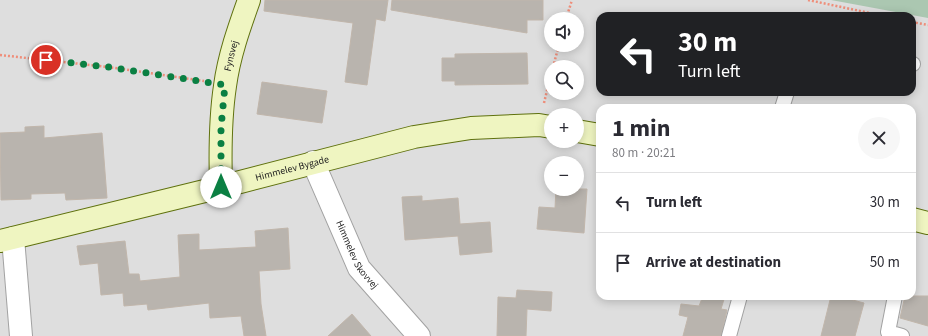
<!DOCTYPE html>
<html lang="en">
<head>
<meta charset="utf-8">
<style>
  :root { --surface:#fff; --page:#f7f7f7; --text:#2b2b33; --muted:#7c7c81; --line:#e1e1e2 }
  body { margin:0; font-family:"Source Sans 3",sans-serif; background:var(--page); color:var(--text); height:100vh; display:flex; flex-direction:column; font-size:15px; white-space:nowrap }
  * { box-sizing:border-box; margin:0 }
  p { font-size:13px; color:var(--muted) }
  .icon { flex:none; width:22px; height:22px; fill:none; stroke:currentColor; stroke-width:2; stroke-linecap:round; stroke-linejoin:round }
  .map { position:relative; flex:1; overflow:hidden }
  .side { position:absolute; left:596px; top:104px; width:320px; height:196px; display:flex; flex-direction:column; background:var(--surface); border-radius:12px; box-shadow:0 2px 10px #0003 }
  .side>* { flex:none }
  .top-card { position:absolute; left:596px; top:12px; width:320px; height:84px; border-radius:12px; box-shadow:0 2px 10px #0003; background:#202124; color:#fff; overflow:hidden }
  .fabs { position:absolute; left:544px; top:12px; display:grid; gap:8px }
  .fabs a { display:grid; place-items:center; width:40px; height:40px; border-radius:50%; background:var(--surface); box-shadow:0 2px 10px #0003; font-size:20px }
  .pin { position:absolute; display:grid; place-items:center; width:34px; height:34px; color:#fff; margin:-17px; border:2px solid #fff; border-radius:50%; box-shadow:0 1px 4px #0007 }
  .me { position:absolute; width:44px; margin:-22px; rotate:0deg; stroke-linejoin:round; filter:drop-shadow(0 0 3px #0008) }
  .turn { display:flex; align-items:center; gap:14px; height:84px; padding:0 16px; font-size:18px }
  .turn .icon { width:52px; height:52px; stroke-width:2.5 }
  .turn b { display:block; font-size:28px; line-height:34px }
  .round { display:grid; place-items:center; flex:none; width:42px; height:42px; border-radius:21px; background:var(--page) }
  .headline { display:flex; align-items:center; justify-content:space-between; height:68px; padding:0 16px }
  h1 { font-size:24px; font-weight:700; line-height:30px }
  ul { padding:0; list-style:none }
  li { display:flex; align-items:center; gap:12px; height:60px; padding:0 16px; border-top:1px solid var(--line) }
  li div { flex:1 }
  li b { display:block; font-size:15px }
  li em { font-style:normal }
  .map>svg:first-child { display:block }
  .residential { fill:#dedede; fill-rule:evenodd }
  .cemetery { fill:#abc7b1 }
  .building { fill:#b9b4ae; stroke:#c1b6ab }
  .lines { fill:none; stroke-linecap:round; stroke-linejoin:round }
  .lane-casing { stroke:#a2a2a2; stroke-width:16 }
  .street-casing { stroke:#a2a2a2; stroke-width:24 }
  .secondary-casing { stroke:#5f710e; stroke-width:24 }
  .path { stroke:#ef8e7a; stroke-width:2.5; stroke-dasharray:2 2; stroke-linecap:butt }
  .lane { stroke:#fff; stroke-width:14 }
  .street { stroke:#fff; stroke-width:22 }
  .secondary { stroke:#eff5c1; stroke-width:22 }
  .route { stroke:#0b8043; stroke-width:7; stroke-dasharray:0 12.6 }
  .labels { text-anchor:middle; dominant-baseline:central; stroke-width:3.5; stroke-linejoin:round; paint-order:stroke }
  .street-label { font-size:10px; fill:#212121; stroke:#fff }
</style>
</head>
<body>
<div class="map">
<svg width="928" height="336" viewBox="0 0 928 336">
  <rect width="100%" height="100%" fill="#f0eee8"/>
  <path class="residential" d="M 0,0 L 928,0 L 928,336 L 0,336 ZM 600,16 L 912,16 L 912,92 L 600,92 ZM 551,19 L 577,19 L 577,45 L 551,45 ZM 551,67 L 577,67 L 577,93 L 551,93 ZM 600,108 L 912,108 L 912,296 L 600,296 ZM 551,115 L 577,115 L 577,141 L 551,141 ZM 551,163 L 577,163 L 577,189 L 551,189 Z"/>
  <path class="cemetery" d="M 831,0 L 928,0 L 928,18 Z"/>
  <g class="building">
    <path d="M 265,0 L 388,0 L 385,21 L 376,19 L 367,85 L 345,82 L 353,23 L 264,11 Z"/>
    <path d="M 392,0 L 543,0 L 543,20 L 527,20 L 527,33 L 391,10 Z"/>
    <path d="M 527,53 L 528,84 L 455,85 L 455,81 L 442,81 L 442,58 L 455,58 L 455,54 Z"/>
    <path d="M 262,82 L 327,91 L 322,123 L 257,114 Z"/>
    <path d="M 44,126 L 44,138 L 102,133 L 107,198 L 66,200 L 65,193 L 31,194 L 31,199 L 1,200 L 0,133 L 25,132 L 25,127 Z"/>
    <path d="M 556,189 L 587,189 L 584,233 L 537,229 L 539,207 L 555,208 Z"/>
    <path d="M 422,196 L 422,201 L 458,198 L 460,224 L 490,222 L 492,252 L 460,255 L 458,236 L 405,240 L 402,197 Z"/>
    <path d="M 288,228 L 290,269 L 259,271 L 261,304 L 266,336 L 244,336 L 241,316 L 210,318 L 209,303 L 148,310 L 147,304 L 124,306 L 123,293 L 101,295 L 98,263 L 80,265 L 77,246 L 125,241 L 129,274 L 139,274 L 140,281 L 180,277 L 178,235 L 199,234 L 199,250 L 256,247 L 255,231 Z"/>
    <path d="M 517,290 L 552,292 L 551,311 L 527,309 L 526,336 L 497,336 L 498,297 L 516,298 Z"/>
    <path d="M 703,296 L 725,296 L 721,309 L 727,310 L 721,336 L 683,336 L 688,317 L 679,315 L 681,304 L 699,306 Z"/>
    <path d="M 831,296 L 849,296 L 849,299 L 864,303 L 855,336 L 821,336 Z"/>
    <path d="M 905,296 L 928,296 L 928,326 L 900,318 Z"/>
    <path d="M 352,314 L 371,336 L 328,336 Z"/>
  </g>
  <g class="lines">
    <defs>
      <g id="lane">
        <path d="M 912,64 L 913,64"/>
        <path d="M 782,108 L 787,92"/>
        <path d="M 895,296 L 888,332 L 902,336"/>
        <path d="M 729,336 L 740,296"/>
      </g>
      <g id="street">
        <path id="s1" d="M 313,162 L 359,268 L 419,336"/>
        <path d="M 13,238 L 21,336"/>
      </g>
      <g id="secondary">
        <path d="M 577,131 L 600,135"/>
        <path id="s2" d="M 221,187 C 220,153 220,119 225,86 C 229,56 239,28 249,0"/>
        <path d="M 912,219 L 928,223"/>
        <path id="s3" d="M 0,241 L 221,187 L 414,137 L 471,128 L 539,125 L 551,127"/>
      </g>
    </defs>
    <use href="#lane" class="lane-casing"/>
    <use href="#street" class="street-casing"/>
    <use href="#secondary" class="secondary-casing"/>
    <g class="path">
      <path d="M 808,0 L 884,16"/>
      <path d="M 566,19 L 572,0"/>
      <path d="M 912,22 L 928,25"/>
      <path d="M 0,55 L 108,67 L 204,81"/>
      <path d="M 553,67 L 559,45"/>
      <path d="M 544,103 L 551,74"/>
    </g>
    <use href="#lane" class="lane"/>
    <use href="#street" class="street"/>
    <use href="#secondary" class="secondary"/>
  </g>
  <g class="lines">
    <path class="route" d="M 46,60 L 108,67 L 225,85 L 221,128 L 221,187"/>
  </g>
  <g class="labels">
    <g class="street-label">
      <text stroke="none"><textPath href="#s2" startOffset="132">Fynsvej</textPath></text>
      <text stroke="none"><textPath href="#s3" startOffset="301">Himmelev Bygade</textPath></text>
      <text stroke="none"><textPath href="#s1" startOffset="103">Himmelev Skovvej</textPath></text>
    </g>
  </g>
</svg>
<div class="fabs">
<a><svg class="icon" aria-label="sound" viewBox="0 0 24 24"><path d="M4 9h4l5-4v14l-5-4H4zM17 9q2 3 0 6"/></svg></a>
<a><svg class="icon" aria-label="search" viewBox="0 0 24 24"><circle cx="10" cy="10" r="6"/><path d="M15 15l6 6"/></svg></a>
<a>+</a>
<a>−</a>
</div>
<div class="pin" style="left:46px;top:60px;background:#d93025"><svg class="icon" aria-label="arrive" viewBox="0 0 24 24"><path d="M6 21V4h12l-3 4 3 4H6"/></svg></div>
<svg class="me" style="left:221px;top:187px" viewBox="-20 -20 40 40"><circle r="19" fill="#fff"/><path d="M0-13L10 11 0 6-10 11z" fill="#0b8043"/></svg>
<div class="top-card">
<div class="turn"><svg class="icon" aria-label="left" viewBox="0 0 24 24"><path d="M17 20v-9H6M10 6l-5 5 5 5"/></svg><div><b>30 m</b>Turn left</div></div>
</div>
<section class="side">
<div class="headline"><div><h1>1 min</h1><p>80 m · 20:21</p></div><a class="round"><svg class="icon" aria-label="close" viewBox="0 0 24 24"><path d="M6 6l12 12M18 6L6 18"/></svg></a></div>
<ul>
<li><svg class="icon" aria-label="left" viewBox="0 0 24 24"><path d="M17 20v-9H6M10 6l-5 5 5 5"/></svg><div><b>Turn left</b></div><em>30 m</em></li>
<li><svg class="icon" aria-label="arrive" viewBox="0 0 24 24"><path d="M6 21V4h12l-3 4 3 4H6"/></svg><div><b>Arrive at destination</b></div><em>50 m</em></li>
</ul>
</section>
</div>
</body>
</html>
